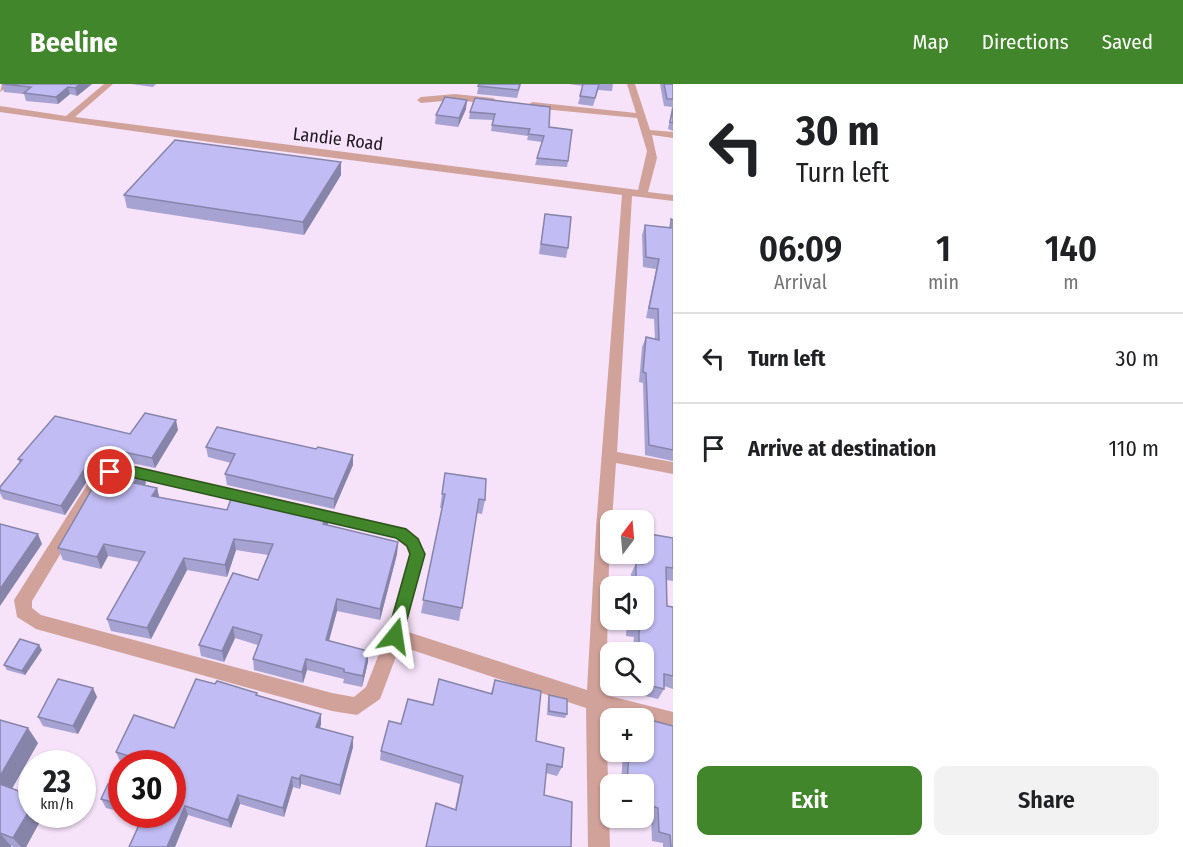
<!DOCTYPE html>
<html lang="en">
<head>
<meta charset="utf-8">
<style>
  :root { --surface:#fff; --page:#f2f2f2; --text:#202124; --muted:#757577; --line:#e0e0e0; --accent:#41862a }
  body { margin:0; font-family:"Fira Sans Condensed",sans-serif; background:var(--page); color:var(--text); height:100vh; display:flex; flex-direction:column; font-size:22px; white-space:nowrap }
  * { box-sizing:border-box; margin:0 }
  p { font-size:20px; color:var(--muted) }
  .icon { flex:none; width:33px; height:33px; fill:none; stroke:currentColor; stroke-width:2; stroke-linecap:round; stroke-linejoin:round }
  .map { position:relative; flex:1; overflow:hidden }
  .sheet { display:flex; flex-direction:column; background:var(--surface); width:510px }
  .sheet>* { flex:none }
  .guide { background:#fff; color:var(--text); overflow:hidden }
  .needle { width:39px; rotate:16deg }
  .buttons { position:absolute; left:600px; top:426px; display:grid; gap:12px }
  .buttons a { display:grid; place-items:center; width:54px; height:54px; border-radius:12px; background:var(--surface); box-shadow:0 2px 4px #0004; font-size:30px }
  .speed { position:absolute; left:18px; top:666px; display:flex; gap:12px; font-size:30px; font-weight:700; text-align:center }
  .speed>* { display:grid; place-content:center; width:78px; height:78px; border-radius:50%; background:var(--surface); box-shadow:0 2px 4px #0004; line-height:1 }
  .speed small { font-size:15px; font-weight:400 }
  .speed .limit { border:9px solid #d22; background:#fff; color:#111 }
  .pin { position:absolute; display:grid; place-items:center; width:51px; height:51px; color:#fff; margin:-26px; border:3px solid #fff; border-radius:50%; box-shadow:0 2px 6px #0007 }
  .me { position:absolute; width:66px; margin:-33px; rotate:15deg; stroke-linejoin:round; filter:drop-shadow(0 0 4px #0008) }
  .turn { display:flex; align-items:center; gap:21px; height:126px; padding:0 24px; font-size:27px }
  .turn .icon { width:78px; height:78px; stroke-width:2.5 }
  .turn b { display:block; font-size:42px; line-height:51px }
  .eta { display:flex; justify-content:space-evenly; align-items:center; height:102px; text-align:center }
  .eta b { font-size:36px; font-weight:600; line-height:42px }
  .action { display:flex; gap:12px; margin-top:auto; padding:12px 24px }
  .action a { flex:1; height:69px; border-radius:12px; background:var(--accent); color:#fff; font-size:24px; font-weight:600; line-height:69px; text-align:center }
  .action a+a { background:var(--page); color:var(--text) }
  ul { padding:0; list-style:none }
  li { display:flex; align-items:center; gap:18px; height:90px; padding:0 24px; border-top:2px solid var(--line) }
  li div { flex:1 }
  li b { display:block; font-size:22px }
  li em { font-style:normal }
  header { display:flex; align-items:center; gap:36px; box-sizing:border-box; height:84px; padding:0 30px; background:var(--accent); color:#fff }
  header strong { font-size:28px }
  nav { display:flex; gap:33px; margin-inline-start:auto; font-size:21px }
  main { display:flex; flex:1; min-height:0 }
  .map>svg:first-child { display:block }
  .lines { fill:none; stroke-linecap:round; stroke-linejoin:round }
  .street { fill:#d1a29a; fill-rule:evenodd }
  .wall { fill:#a6a2d1 }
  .shaded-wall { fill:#8784aa }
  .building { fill:#c1bcf3; stroke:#8784aa; stroke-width:1.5 }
  .route { fill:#41862a; stroke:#2a571b; stroke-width:1.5 }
  .labels { text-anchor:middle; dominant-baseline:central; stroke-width:4.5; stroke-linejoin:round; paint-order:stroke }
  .far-street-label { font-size:18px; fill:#1f1820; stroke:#f6e2f9 }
</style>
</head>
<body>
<header>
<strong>Beeline</strong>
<nav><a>Map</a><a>Directions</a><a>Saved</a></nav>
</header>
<main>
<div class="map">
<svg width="673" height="763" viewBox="0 0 673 763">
  <rect width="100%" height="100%" fill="#f6e2f9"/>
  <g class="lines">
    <g class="street">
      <path d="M 2,0 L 11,0 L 0,8 Z"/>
      <path d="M 104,0 L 113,0 L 75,33 L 638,106 L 647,67 L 637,34 L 532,24 L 528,21 L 532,18 L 636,29 L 627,0 L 635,0 L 650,46 L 673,48 L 673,54 L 652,51 L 657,74 L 648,108 L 673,111 L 673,117 L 632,112 L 617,368 L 673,378 L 673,390 L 616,379 L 612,436 L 610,436 L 606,611 L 673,628 L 673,646 L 644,639 L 644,634 L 626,634 L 606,629 L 610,763 L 588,763 L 586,624 L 400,562 L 380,615 L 357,631 L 332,627 L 36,545 L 17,533 L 14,516 L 92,393 L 105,384 L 127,380 L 406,444 L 419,454 L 425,470 L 405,547 L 587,606 L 596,444 L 622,111 L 217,59 L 0,28 L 0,22 L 66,32 ZM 127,392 L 395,454 L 406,463 L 409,470 L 386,552 L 366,603 L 354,613 L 332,609 L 41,531 L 32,524 L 32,517 L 102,401 L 114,393 Z"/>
      <path d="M 455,10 L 493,14 L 497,17 L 493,20 L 455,16 L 421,19 L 417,16 L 421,13 Z"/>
    </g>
  </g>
  <g class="wall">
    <path d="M 2,0 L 92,0 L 77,12 L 70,10 L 58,20 L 26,17 L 24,10 L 4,8 Z"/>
    <path d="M 131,0 L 156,0 L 153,3 Z"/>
    <path d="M 479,0 L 521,0 L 517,14 L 477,10 Z"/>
    <path d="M 569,0 L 613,0 L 612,7 L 598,6 L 593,22 L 578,20 L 583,2 Z"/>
    <path d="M 660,0 L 673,0 L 673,47 L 668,45 L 672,23 L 664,22 Z"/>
    <path d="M 475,14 L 549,43 L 568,77 L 567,83 L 535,81 L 542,58 L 527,56 L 528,52 L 491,47 L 493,36 L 469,35 L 470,28 Z"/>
    <path d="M 466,25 L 458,43 L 435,40 L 436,31 Z"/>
    <path d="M 341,78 L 341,91 L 304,151 L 127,124 L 124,111 Z"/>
    <path d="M 545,130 L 568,164 L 566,174 L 539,170 Z"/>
    <path d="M 671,135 L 673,136 L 673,377 L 645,371 L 643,299 L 639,298 L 642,263 L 646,253 L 655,255 L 654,235 L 646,234 L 656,185 L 643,183 L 642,151 L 645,141 L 669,143 Z"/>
    <path d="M 178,346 L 155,384 L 127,378 L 105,382 L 91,391 L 65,431 L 3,415 L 0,409 L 0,403 L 20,379 L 18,375 L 130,350 Z"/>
    <path d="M 206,363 L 353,381 L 334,425 L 227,401 L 225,390 L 231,379 L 208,373 Z"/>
    <path d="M 142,387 L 146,399 L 144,401 L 157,404 L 159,414 L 227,426 L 328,429 L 328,441 L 398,458 L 397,470 L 380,536 L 337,527 L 329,557 L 368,578 L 362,603 L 343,599 L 344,595 L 307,586 L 303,599 L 254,586 L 253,575 L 258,561 L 235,554 L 224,578 L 201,572 L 199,561 L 258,496 L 268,471 L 236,466 L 227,493 L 187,486 L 151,555 L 111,547 L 107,535 L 139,478 L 108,472 L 101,485 L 63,476 L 58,464 Z"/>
    <path d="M 445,389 L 485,416 L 482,430 L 477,429 L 459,537 L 421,529 L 442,424 L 440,424 Z"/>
    <path d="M 673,454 L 673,497 L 666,496 L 667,522 L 673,523 L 673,605 L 664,602 L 664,605 L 658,615 L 632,609 L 632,602 L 644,602 L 644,568 L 633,568 L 634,553 L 626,552 L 627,536 L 644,536 L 644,502 L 631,502 L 631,490 L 636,479 L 638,479 L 638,470 L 644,470 Z"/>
    <path d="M 42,566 L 25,591 L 7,586 L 4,581 Z"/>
    <path d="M 495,596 L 536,657 L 562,683 L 557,692 L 546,689 L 455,725 L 460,700 L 380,676 L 381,667 L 401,640 L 433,621 L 491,609 Z"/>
    <path d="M 215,600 L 257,609 L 258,612 L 321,640 L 320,644 L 353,663 L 340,711 L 301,700 L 300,705 L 293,703 L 284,733 L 240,720 L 231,744 L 188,731 L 175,763 L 129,763 L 142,734 L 129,730 L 172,730 L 172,680 L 127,680 L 120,677 L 116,668 L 174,644 Z"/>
    <path d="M 549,611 L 567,630 L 565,634 L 547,631 L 548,615 Z"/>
    <path d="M 97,613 L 78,650 L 43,642 L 38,633 Z"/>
    <path d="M 631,631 L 673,642 L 673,763 L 663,763 L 663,759 L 652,757 L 651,732 L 644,730 L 644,700 L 621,700 L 623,668 L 644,668 L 644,634 L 629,634 Z"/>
    <path d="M 0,636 L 38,659 L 12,705 L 32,730 L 44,730 L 26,763 L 14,763 L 11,762 L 11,763 L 0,763 Z"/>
    <path d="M 122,703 L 122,728 L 106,724 L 101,715 Z"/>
  </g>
  <g class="shaded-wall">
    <path d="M 80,0 L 92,0 L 77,12 L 75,4 Z"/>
    <path d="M 68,3 L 70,10 L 58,20 L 56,13 Z"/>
    <path d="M 467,16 L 466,25 L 458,43 L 459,34 Z"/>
    <path d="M 341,78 L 341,91 L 304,151 L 303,138 Z"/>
    <path d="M 176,336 L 178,346 L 155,384 L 152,374 Z"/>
    <path d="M 124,368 L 127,378 L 105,382 L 91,391 L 65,431 L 61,422 L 87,381 L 102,372 Z"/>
    <path d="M 353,371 L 353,381 L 334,425 L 334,415 Z"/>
    <path d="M 142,387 L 146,399 L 138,411 L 134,399 Z"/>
    <path d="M 157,404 L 160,416 L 152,412 Z"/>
    <path d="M 328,429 L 328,441 L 323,440 Z"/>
    <path d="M 38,450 L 42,460 L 0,522 L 0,505 Z"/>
    <path d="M 234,455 L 236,466 L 227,493 L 225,481 Z"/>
    <path d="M 398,458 L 397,470 L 380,536 L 380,525 Z"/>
    <path d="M 104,460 L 108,472 L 101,485 L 97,473 Z"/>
    <path d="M 184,474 L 187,486 L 151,555 L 147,544 Z"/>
    <path d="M 337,515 L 337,527 L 326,567 L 326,556 Z"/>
    <path d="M 233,543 L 235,554 L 224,578 L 222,567 Z"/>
    <path d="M 39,561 L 42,566 L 25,591 L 22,587 Z"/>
    <path d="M 368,567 L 368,578 L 362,603 L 363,592 Z"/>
    <path d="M 306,575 L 307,586 L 303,599 L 302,588 Z"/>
    <path d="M 93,604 L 97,613 L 78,650 L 73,642 Z"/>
    <path d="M 321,630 L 321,640 L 317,653 L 316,643 Z"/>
    <path d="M 28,644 L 38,659 L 7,713 L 0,704 L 0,692 Z"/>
    <path d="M 353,653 L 353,663 L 340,711 L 340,701 Z"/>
    <path d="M 301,691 L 301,700 L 300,705 L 299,695 Z"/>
    <path d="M 292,693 L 293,703 L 284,733 L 283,724 Z"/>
    <path d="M 238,711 L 240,720 L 231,744 L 228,736 Z"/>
    <path d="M 32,722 L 32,730 L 44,730 L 26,763 L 21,763 L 13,754 Z"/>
    <path d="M 185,722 L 188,731 L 175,763 L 167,763 Z"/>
    <path d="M 0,749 L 11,762 L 11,763 L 0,763 Z"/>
  </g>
  <g class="building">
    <path d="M 2,0 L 80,0 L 75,4 L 68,3 L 56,13 L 24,9 L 31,3 Z"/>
    <path d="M 479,0 L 520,0 L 518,6 L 478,2 Z"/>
    <path d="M 583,0 L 599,0 L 595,14 L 580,12 Z"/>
    <path d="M 664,0 L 673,0 L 673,15 L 667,15 Z"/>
    <path d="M 445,13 L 467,16 L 459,34 L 436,31 Z"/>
    <path d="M 475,14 L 550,23 L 549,43 L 572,46 L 568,77 L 537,74 L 544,52 L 528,50 L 530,45 L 492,41 L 495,30 L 470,28 Z"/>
    <path d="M 673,24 L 673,39 L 670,38 Z"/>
    <path d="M 175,56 L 341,78 L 303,138 L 124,111 Z"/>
    <path d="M 545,130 L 571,133 L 568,164 L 541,160 Z"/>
    <path d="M 671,135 L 673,136 L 673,366 L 649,361 L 646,289 L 643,288 L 646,253 L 659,256 L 658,225 L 649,224 L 659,175 L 646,173 L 645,141 L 671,144 Z"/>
    <path d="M 145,329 L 176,336 L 152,374 L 124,368 L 102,372 L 87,381 L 61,422 L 0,406 L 0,403 L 22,376 L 18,375 L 55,332 L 130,350 Z"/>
    <path d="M 217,343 L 316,365 L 318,363 L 353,371 L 334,415 L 225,390 L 235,370 L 206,363 Z"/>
    <path d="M 123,382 L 142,387 L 134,399 L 157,404 L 152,412 L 227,426 L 234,407 L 328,429 L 323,440 L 398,458 L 380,525 L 337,515 L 326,556 L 368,567 L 363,592 L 344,588 L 344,585 L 306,575 L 302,588 L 253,575 L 262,551 L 233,543 L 222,567 L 199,561 L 233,489 L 258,496 L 273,460 L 234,455 L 225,481 L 184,474 L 147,544 L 107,535 L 145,468 L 104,460 L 97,473 L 58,464 L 100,391 L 111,383 Z"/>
    <path d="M 445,389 L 486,395 L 485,416 L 479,415 L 462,524 L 423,516 L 445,410 L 442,410 Z"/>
    <path d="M 0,440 L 38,450 L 0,505 Z"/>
    <path d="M 644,449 L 673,454 L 673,484 L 666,483 L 667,522 L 673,523 L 673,592 L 664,590 L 664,605 L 644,600 L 644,568 L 639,568 L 639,543 L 632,541 L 632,536 L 644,536 L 644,502 L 636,502 L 636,479 L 643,480 Z"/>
    <path d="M 20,555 L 39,561 L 22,587 L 4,581 Z"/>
    <path d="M 58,595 L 93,604 L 73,642 L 38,633 Z"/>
    <path d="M 196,595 L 215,600 L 217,597 L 257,609 L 256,611 L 321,630 L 316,643 L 353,653 L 340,701 L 301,691 L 299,695 L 292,693 L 283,724 L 238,711 L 228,736 L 185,722 L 167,763 L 129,763 L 144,730 L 172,730 L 172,680 L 154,680 L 116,668 L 134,631 L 174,644 Z"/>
    <path d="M 439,595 L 492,610 L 495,596 L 541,607 L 536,657 L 564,664 L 562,683 L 547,680 L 544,711 L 572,718 L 571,763 L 426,763 L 436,719 L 456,726 L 463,692 L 381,667 L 389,637 L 401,640 L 408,615 L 433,621 Z"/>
    <path d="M 549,611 L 567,615 L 567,630 L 549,627 Z"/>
    <path d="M 631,631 L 673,642 L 673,763 L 671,763 L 670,751 L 659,748 L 658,724 L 644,719 L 644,700 L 627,700 L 629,668 L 644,668 L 644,634 L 631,634 Z"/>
    <path d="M 0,636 L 28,644 L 0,692 Z"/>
    <path d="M 0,700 L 32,712 L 32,722 L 13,754 L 0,749 Z"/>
    <path d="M 108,700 L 122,703 L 122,721 L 101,715 Z"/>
  </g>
  <path class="route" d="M 127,381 L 406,445 L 418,455 L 425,470 L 401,557 L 395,559 L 389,557 L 387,552 L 410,470 L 407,462 L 396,454 L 127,392 L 110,393 L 103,388 L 110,383 Z"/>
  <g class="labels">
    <g class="far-street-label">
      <text transform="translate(338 55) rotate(7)">Landie Road</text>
    </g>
  </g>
</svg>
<div class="buttons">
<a><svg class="needle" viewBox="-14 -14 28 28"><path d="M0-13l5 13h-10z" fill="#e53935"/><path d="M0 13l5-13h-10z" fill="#757577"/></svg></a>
<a><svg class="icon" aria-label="sound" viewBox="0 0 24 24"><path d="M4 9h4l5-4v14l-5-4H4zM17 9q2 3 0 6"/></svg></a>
<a><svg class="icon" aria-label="search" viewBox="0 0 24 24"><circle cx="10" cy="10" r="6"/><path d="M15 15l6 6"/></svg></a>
<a>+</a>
<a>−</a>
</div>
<div class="speed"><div>23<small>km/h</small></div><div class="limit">30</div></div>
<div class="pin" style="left:110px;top:388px;background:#d93025"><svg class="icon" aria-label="arrive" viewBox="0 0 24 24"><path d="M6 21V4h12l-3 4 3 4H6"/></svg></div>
<svg class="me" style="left:395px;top:552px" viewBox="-20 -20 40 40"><path d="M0-17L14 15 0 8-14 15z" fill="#41862a" stroke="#fff" stroke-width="4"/></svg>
</div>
<section class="sheet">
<div class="guide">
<div class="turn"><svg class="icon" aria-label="left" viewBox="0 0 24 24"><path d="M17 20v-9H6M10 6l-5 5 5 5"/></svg><div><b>30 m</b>Turn left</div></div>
</div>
<div class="eta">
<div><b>06:09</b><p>Arrival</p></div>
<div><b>1</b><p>min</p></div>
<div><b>140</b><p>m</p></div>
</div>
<ul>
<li><svg class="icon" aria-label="left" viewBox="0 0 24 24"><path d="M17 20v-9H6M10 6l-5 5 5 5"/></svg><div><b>Turn left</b></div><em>30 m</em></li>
<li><svg class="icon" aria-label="arrive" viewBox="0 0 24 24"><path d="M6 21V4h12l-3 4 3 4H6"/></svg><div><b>Arrive at destination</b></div><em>110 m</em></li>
</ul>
<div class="action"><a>Exit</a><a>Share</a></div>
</section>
</main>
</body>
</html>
